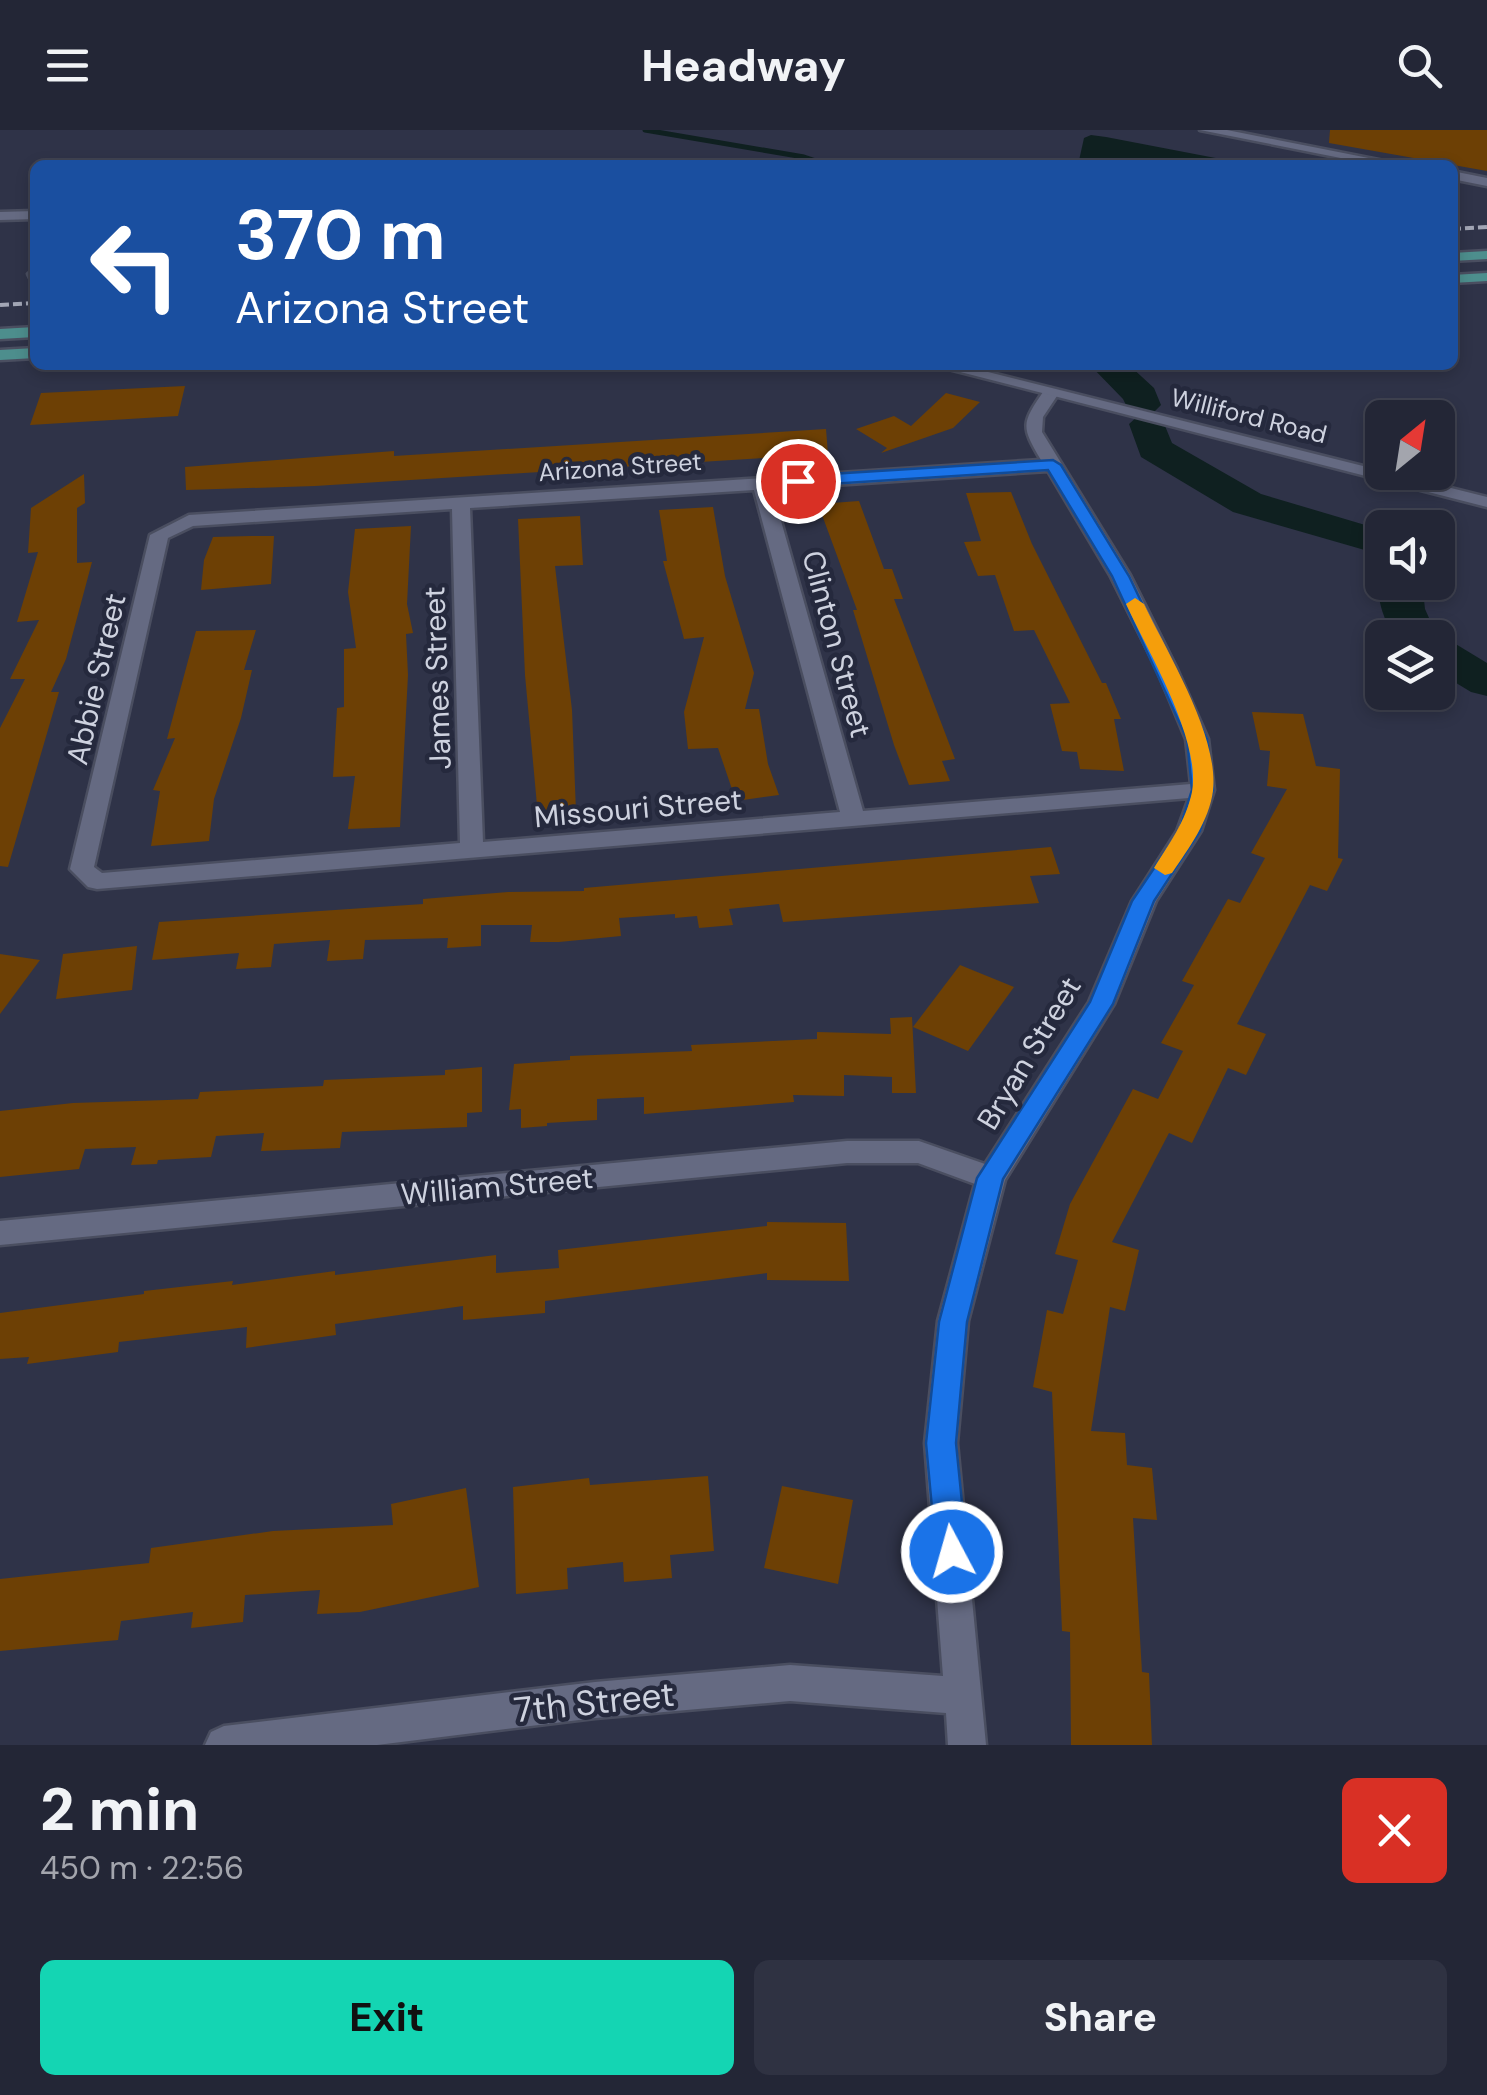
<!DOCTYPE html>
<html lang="en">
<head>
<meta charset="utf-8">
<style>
  :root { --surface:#232636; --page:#2f3242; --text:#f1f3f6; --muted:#a3a5ad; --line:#404351; --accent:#14d5b3 }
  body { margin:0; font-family:"DM Sans",sans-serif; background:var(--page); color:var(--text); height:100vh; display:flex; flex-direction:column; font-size:38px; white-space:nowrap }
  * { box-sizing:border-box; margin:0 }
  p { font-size:32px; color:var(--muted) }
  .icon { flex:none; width:55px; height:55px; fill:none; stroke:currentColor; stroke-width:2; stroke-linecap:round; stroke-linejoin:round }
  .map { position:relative; height:1615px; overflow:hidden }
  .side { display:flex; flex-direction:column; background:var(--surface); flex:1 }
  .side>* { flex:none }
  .guide { position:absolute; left:30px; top:30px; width:1428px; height:210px; border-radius:15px; box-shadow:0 5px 15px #0003,0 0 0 2px var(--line); background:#1a4fa0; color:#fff; overflow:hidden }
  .needle { width:65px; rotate:30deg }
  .fabs { position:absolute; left:1365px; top:270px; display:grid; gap:20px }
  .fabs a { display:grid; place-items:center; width:90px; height:90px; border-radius:15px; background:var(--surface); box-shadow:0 5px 15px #0003,0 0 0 2px var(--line); font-size:50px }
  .pin { position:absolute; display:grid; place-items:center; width:85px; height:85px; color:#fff; margin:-42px; border:5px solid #fff; border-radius:50%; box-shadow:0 2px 10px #0007 }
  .me { position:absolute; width:110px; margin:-55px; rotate:354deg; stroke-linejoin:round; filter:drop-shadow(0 0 8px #0008) }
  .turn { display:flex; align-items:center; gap:35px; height:210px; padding:0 40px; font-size:45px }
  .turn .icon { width:130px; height:130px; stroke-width:2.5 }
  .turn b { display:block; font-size:70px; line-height:85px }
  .round { display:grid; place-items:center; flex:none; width:105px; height:105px; border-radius:15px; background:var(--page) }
  .summary { display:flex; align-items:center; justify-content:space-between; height:170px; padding:0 40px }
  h1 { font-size:60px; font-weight:800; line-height:75px }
  .button { display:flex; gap:20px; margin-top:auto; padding:20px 40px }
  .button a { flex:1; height:115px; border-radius:15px; background:var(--accent); color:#111; font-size:40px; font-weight:800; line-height:115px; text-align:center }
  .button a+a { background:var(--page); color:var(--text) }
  header { display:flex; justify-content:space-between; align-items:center; height:130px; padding:0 40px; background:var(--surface); font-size:45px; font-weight:800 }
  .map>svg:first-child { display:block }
  .water { fill:#0f2020 }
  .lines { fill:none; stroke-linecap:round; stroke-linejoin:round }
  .stream { stroke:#0f2020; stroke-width:5 }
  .river { fill:#0f2020; fill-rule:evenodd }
  .building { fill:#6d4005 }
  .street-casing { stroke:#4a4e60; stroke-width:5 }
  .secondary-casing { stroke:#4a4e60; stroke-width:5 }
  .primary-casing { stroke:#4a4e60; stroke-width:5 }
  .street { fill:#656a82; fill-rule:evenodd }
  .secondary { fill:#656a82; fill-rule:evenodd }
  .primary { fill:#4d8e8d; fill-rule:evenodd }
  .rail { stroke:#a2a6b5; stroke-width:4; stroke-dasharray:9 4; stroke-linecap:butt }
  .route { fill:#1a73e8; stroke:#114b97; stroke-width:2.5 }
  .slow { fill:#f59e0b }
  .labels { text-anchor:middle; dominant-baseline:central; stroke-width:9; stroke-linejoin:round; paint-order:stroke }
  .far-street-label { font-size:25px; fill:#ced2df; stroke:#25293d }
  .street-label { font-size:30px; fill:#ced2df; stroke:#25293d }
  .near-street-label { font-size:35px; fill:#ced2df; stroke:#25293d }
</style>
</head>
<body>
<header><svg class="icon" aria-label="menu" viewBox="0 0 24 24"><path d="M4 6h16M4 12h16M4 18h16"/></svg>Headway<svg class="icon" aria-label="search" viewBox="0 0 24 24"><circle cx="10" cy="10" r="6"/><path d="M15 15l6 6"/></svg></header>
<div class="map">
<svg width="1487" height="1615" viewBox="0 0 1487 1615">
  <rect width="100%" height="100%" fill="#2f3348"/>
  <path class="water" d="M 1091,5 L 1106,7 L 1252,35 L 1078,35 L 1084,8 Z"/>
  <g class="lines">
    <path class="stream" d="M 645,0 L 804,27 L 816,31 L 816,35"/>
    <g class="river">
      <path d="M 1090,235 L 1129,235 L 1154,258 L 1161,275 L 1152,284 L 1161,286 L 1172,313 L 1261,364 L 1382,400 L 1382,425 L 1233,382 L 1141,327 L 1129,294 L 1139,285 L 1130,283 L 1123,269 Z"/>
      <path d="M 1382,446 L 1382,452 L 1422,452 L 1425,479 L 1438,508 L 1438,509 L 1393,508 C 1385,488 1373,466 1382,446 Z"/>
      <path d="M 1438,509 L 1454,513 L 1487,533 L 1487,566 L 1471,562 L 1438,542 Z"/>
    </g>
  </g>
  <g class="building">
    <path d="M 1330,0 L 1487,0 L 1487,41 L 1329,13 Z"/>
    <path d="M 185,256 L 178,286 L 30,295 L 41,263 Z"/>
    <path d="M 946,263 L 980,272 L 953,298 L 881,323 L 887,318 L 856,299 L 894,286 L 911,296 Z"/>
    <path d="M 826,299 L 828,324 L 315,356 L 186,360 L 185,337 L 394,321 L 394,326 Z"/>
    <path d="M 84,344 L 85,373 L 77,378 L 77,433 L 92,432 L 66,529 L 51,562 L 59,562 L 8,737 L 0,736 L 0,598 L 25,549 L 10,549 L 39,490 L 17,492 L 38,422 L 28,423 L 31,378 Z"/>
    <path d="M 1011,362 L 1032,414 L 1102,553 L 1106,553 L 1121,589 L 1114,589 L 1124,641 L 1080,639 L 1077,622 L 1062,621 L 1050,574 L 1070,573 L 1034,500 L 1014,501 L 995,445 L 978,446 L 964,412 L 981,411 L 966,363 Z"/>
    <path d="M 859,371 L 884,439 L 892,439 L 903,469 L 894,469 L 955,629 L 942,631 L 950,651 L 909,655 L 894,615 L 853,480 L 857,480 L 818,374 Z"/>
    <path d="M 713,377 L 725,446 L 754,543 L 745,579 L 759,579 L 768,634 L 779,665 L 736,671 L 718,618 L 688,619 L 684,582 L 704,507 L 684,509 L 663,431 L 667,431 L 659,380 Z"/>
    <path d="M 580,386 L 583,435 L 555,436 L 572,580 L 576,682 L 538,686 L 525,545 L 518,389 Z"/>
    <path d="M 411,396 L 407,474 L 413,503 L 406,504 L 408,545 L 400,697 L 348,699 L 355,646 L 333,647 L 337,578 L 344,577 L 344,519 L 356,518 L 348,462 L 355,399 Z"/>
    <path d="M 251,406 L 274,406 L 271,454 L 201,460 L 204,430 L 213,407 Z"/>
    <path d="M 256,500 L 244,540 L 252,540 L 241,588 L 214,669 L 209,711 L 151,716 L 160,661 L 153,660 L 175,608 L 167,609 L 196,501 Z"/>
    <path d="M 1252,582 L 1303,584 L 1316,636 L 1340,639 L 1338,728 L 1343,729 L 1327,761 L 1310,755 L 1237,894 L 1266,904 L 1246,945 L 1228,938 L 1192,1013 L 1169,1003 L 1112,1112 L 1139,1120 L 1125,1181 L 1110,1177 L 1091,1301 L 1125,1303 L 1127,1335 L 1152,1338 L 1157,1390 L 1133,1388 L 1142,1542 L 1149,1543 L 1152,1615 L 1071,1615 L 1070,1502 L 1062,1501 L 1052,1262 L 1033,1257 L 1047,1180 L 1063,1184 L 1078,1130 L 1055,1124 L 1070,1074 L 1133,959 L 1158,969 L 1183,921 L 1161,913 L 1194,855 L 1182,851 L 1228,769 L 1240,773 L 1265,728 L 1251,723 L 1287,659 L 1267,656 L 1270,621 L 1260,620 Z"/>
    <path d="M 1051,717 L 1060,744 L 1030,746 L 1039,773 L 783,792 L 779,774 L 729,779 L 733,795 L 699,798 L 697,786 L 675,788 L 675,784 L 619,788 L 621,806 L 559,812 L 530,812 L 532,795 L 481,795 L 481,816 L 447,818 L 448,808 L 365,810 L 363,829 L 327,831 L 330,810 L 274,814 L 271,837 L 236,839 L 239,823 L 152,830 L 159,792 L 423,774 L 423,769 L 508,762 L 584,761 L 584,758 Z"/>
    <path d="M 137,816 L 132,860 L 56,869 L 63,824 Z"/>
    <path d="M 0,824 L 40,830 L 0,884 Z"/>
    <path d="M 960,835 L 1014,857 L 968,921 L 913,897 Z"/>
    <path d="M 912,887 L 916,963 L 892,963 L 892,947 L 844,945 L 844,966 L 793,965 L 794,972 L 644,984 L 644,967 L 597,969 L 597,990 L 547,993 L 547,996 L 521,998 L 521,979 L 509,980 L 514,934 L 570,930 L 570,926 L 692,921 L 691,915 L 817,909 L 817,902 L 891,904 L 890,888 Z"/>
    <path d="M 482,937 L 482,982 L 467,983 L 467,997 L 342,1002 L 340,1018 L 261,1021 L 264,1003 L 216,1006 L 211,1027 L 158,1030 L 157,1034 L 131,1035 L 136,1017 L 85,1019 L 79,1039 L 0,1047 L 0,981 L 73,973 L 198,969 L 200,962 L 323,956 L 324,950 L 445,945 L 445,940 Z"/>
    <path d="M 767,1092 L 846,1093 L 849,1151 L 767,1150 L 767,1143 L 545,1171 L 545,1183 L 463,1190 L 463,1176 L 335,1194 L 336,1205 L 246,1218 L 247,1197 L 119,1212 L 118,1222 L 27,1234 L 29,1227 L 0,1229 L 0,1183 L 144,1164 L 144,1161 L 233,1151 L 232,1155 L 335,1141 L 335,1145 L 496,1125 L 496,1143 L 559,1138 L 558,1120 L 767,1096 Z"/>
    <path d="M 708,1346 L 714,1421 L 670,1425 L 672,1448 L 624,1452 L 623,1432 L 567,1438 L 568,1459 L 516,1464 L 513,1357 L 589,1348 L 590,1355 Z"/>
    <path d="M 782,1356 L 853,1370 L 838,1454 L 764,1438 Z"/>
    <path d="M 466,1358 L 479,1457 L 360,1482 L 317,1484 L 320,1460 L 245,1465 L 243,1492 L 191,1498 L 193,1482 L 121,1491 L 118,1510 L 0,1521 L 0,1449 L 149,1433 L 151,1418 L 273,1401 L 393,1395 L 391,1374 Z"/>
  </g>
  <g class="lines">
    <defs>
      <g id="street">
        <path d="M 1200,0 L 1227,0 L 1404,35 L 1376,35 Z"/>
        <path d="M 1452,41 L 1487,48 L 1487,56 L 1452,49 Z"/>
        <path d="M 35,81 L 35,89 L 0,90 L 0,82 Z"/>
        <path d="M 35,140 L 35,149 L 30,148 L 28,144 Z"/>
        <path d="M 1051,258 L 1059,263 L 1043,287 L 1042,302 L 1130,445 L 1176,537 L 1208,609 L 1214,660 L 1201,701 L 1156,771 L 1114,874 L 1005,1050 L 968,1191 L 957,1313 L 986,1615 L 948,1615 L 946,1583 L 790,1571 L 595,1588 L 377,1615 L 205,1615 L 211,1602 L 224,1596 L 595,1552 L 790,1535 L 943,1546 L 925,1313 L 938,1191 L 975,1054 L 918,1033 L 847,1033 L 0,1115 L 0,1091 L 847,1011 L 919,1011 L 985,1034 L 1089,872 L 1132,771 L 1177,701 L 1189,668 L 97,759 L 88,757 L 70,739 L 150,405 L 189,385 L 1041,330 C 1020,295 1022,293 1045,259 ZM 1048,341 L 1110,445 L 1156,537 L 1186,609 L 1191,654 L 863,681 L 772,359 ZM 754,360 L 840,682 L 483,712 L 470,378 ZM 452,379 L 460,713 L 102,743 L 94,737 L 168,408 L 193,396 Z"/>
      </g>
      <path id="secondary" d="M 933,235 L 960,235 L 1487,367 L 1487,377 Z"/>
      <g id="primary">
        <path d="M 1487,121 L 1487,129 L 1452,131 L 1452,123 Z"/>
        <path d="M 1487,143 L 1487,151 L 1452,153 L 1452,145 Z"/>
        <path d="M 35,197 L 35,207 L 0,209 L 0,199 Z"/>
        <path d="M 35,218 L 35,228 L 0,230 L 0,220 Z"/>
      </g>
    </defs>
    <use href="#street" class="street-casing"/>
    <use href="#secondary" class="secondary-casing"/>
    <use href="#primary" class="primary-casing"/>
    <use href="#street" class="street"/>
    <use href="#secondary" class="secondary"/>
    <use href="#primary" class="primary"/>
    <g class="rail">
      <path d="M 1452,99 L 1487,97"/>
      <path d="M 0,175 L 35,173"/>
    </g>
  </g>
  <path class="route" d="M 1053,330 L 1061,335 L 1129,446 L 1207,609 L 1213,660 L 1200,701 L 1154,771 L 1113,874 L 1003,1049 L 967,1192 L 956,1313 L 967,1422 L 963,1432 L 952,1436 L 940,1432 L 936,1422 L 926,1313 L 939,1192 L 977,1048 L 1090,872 L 1132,771 L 1179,701 L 1192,660 L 1187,609 L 1112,446 L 1048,340 L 798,356 L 789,351 L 798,346 Z"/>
  <path class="slow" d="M 1135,468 L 1144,474 C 1167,523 1219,605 1213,661 C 1209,691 1189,718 1172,743 L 1165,745 L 1154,738 C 1169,714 1186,691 1192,662 C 1201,609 1148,522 1126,474 Z"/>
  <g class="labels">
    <g class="far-street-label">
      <text transform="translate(1249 286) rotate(14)">Williford Road</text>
      <text transform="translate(620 337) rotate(-4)">Arizona Street</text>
    </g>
    <g class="street-label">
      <text transform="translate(837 514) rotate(75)">Clinton Street</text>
      <text transform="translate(437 548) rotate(-92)">James Street</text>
      <text transform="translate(96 549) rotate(-77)">Abbie Street</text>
      <text transform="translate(638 678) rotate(-5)">Missouri Street</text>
      <text transform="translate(1029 923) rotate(-59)">Bryan Street</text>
      <text transform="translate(497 1056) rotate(-5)">William Street</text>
    </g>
    <g class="near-street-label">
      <text transform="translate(594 1572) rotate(-6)">7th Street</text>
    </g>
  </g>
</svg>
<div class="fabs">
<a><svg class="needle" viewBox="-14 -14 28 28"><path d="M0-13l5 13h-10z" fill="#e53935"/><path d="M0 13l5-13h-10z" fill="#a3a5ad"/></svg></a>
<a><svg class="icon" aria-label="sound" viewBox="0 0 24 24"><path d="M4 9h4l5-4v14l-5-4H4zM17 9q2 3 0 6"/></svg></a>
<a><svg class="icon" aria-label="layers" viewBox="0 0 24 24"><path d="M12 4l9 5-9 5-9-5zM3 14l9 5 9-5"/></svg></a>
</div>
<div class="pin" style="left:798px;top:351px;background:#d93025"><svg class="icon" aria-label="arrive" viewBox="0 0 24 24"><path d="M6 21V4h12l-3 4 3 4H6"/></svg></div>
<svg class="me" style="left:952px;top:1422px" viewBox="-20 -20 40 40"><circle r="17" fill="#1a73e8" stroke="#fff" stroke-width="3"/><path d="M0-11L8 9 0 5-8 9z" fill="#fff"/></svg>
<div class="guide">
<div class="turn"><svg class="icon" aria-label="left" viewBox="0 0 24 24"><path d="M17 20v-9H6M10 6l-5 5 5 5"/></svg><div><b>370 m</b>Arizona Street</div></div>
</div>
</div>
<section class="side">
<div class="summary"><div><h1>2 min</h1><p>450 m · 22:56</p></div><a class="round" style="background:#d93025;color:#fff"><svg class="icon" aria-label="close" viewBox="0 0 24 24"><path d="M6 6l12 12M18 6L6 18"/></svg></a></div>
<div class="button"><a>Exit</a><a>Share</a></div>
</section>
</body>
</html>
